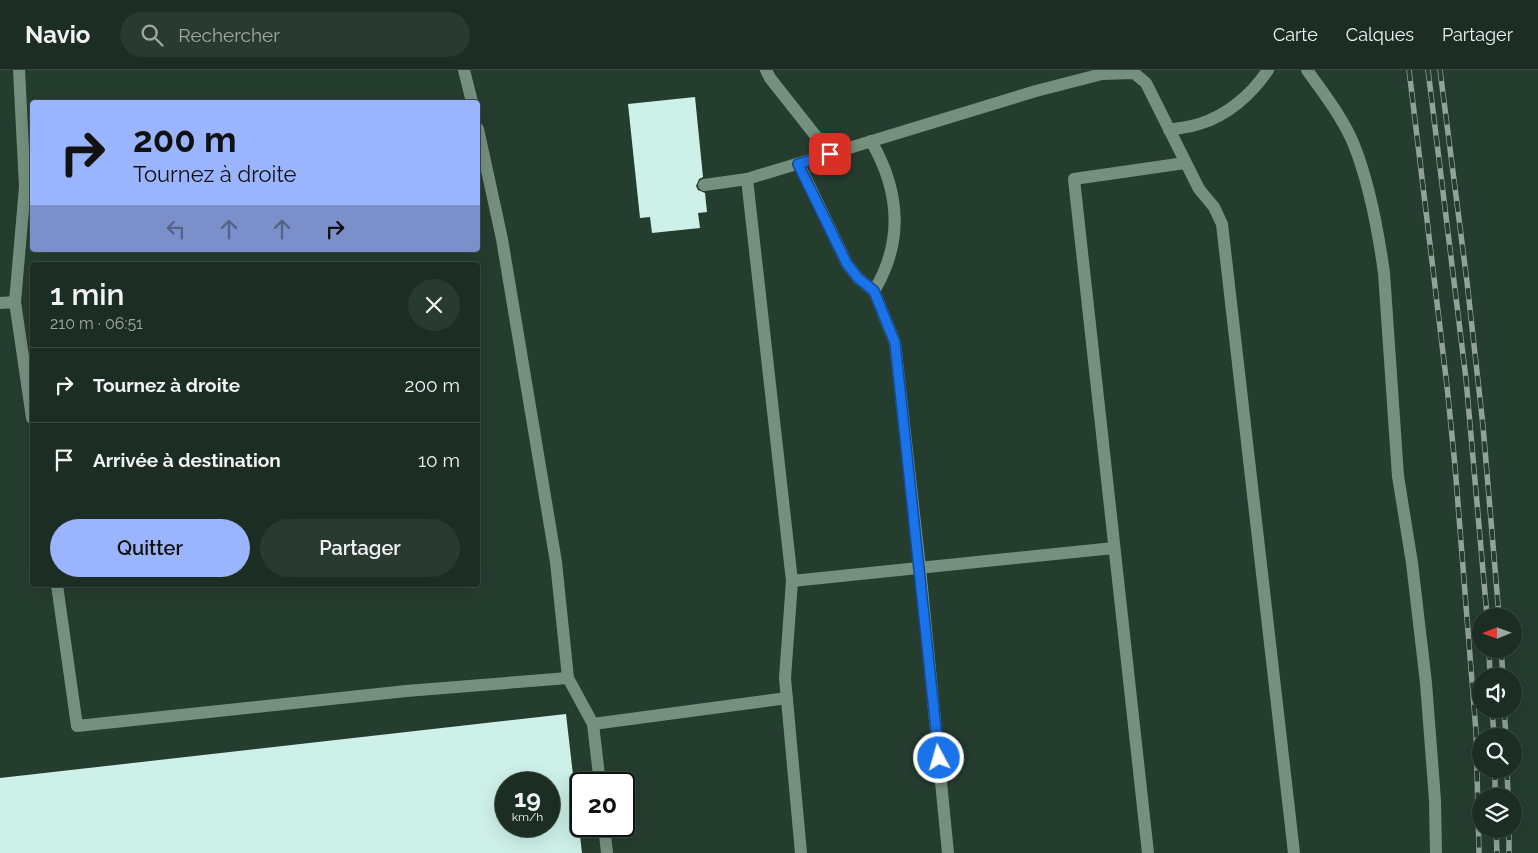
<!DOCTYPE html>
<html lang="fr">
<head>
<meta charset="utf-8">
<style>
  :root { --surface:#1c2e23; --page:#293a30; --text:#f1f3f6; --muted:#a0a8a6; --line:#3a4a41; --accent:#9ab5fd }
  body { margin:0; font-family:Raleway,sans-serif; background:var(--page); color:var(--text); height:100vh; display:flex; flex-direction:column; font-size:19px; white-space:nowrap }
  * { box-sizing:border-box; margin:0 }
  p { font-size:16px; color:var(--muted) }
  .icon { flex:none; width:28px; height:28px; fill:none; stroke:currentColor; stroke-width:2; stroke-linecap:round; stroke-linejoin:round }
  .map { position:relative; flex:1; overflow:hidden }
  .details { position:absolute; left:30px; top:192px; width:450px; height:325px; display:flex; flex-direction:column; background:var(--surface); border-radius:5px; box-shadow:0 5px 20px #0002,0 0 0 1px var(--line) }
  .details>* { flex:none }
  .banner { position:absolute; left:30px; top:30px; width:450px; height:152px; border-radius:5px; box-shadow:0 5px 20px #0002,0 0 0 1px var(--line); background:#9ab5fd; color:#111; overflow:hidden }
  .needle { width:32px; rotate:269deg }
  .controls { position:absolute; left:1472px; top:538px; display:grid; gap:10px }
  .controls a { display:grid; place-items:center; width:50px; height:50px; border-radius:50%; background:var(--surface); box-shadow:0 5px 20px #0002,0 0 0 1px var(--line); font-size:25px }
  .speed { position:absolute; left:495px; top:702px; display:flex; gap:10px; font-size:25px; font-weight:700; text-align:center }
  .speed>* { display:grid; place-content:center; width:65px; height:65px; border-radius:50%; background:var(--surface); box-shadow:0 5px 20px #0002,0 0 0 1px var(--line); line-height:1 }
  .speed small { font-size:12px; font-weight:400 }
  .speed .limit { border:2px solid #111; border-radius:8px; background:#fff; color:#111 }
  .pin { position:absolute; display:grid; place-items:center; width:42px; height:42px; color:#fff; margin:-21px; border-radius:10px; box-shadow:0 2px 8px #0006 }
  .me { position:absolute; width:55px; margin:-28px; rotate:354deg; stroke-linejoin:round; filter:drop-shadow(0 0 4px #0008) }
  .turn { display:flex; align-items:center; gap:18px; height:105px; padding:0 20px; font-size:22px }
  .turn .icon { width:65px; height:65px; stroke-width:2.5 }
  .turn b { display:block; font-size:35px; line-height:42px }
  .lanes { display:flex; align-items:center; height:48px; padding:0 20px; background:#0003; justify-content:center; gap:25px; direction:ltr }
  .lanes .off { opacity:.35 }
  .round { display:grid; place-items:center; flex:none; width:52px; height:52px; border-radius:26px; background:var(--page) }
  .head { display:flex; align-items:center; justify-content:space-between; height:85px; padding:0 20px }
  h1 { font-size:30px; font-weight:600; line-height:38px }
  .primary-button { display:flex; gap:10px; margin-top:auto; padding:10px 20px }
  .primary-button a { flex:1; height:58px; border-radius:30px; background:var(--accent); color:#111; font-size:20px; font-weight:600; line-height:58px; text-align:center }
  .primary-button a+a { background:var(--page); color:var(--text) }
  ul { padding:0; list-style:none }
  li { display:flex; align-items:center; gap:15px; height:75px; padding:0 20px; border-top:1px solid var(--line) }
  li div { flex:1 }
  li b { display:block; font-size:19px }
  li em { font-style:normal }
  header { display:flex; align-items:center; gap:30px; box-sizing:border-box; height:70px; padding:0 25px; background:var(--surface); border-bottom:1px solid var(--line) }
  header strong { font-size:24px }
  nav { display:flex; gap:28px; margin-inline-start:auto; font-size:18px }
  .search { width:350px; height:45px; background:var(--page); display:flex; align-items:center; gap:12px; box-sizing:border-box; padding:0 18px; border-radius:28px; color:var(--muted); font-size:19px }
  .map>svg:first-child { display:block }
  .building { fill:#cdf0e8; fill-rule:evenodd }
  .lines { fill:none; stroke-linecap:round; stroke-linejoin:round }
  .minor { stroke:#769080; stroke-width:12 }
  .rail-casing { stroke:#91a398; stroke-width:5.5 }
  .rail { stroke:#253d2f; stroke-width:4; stroke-dasharray:11; stroke-linecap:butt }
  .route-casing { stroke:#114b97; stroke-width:12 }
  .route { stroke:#1a73e8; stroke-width:9 }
</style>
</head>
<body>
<header>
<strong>Navio</strong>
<div class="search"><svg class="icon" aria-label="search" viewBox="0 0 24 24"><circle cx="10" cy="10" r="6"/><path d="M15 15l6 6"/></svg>Rechercher</div>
<nav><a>Carte</a><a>Calques</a><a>Partager</a></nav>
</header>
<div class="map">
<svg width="1538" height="783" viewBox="0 0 1538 783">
  <rect width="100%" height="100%" fill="#253d2f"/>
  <g class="building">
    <path d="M 695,27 L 703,107 L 699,109 L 696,116 L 698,120 L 705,123 L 707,142 L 698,143 L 700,158 L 652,163 L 650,147 L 640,148 L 628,34 Z"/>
    <path d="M 566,644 L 582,783 L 0,783 L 0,708 ZM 506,714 L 549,714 L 549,756 L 506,756 Z"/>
  </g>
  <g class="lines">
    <g class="minor">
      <path d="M 464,0 L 472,32"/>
      <path d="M 766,0 L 770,8 L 830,84"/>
      <path d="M 1307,0 C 1324,24 1343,48 1354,75 C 1370,115 1378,160 1384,203 L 1398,406 L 1412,493 L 1426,613 L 1435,730 L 1436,783"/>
      <path d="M 478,59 L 502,169 L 556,492 L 568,608 L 593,654 L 600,714"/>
      <path d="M 1169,60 C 1179,58 1190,57 1199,54 C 1227,46 1252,24 1268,0"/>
      <path d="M 871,71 C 900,121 904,171 874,221 L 895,273 L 920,498 L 948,783"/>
      <path d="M 799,94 L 847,194 L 858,208 L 874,221"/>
      <path d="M 704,115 L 747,109"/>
      <path d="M 15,232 L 25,117 L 19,0"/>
      <path d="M 0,233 L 15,232 L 32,348"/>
      <path d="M 792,511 L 1114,478"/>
      <path d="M 57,515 L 77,656 L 406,621 L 568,608"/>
      <path d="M 593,654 L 787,628"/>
      <path d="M 604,756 L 607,783"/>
      <path d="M 801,783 L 785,608 L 792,511 L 747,109 L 1036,21 L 1102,4 L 1134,3 L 1146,13 L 1199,119 L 1214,137 L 1222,154 L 1294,783"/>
      <path d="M 1148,783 L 1074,109 L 1185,93"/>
    </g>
    <defs>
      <g id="rail">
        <path d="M 1409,0 L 1447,316 L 1455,396 L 1476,662 L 1479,783"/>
        <path d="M 1428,0 L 1466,309 L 1487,546"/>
        <path d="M 1440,0 L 1467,212 L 1483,356 L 1499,546"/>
        <path d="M 1489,579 L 1490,606"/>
        <path d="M 1501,579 L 1503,606"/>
        <path d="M 1492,639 L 1494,666"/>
        <path d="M 1504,639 L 1506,666"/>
        <path d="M 1495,699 L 1495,726"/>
        <path d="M 1507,699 L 1508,726"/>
        <path d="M 1496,759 L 1497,783"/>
        <path d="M 1509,759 L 1509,783"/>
      </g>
    </defs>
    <use href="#rail" class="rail-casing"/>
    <use href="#rail" class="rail"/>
  </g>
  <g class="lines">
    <defs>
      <path id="route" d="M 830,84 L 798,94 L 847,194 L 858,208 L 874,221 L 895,273 L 939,688"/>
    </defs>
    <use href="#route" class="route-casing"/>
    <use href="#route" class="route"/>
  </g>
</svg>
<div class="controls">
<a><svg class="needle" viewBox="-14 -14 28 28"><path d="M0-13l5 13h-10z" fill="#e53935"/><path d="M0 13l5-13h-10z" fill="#a0a8a6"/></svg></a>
<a><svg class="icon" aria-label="sound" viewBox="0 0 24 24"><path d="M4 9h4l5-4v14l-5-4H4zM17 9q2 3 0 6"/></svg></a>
<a><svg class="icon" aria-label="search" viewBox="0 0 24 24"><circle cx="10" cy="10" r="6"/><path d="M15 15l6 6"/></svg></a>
<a><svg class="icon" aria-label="layers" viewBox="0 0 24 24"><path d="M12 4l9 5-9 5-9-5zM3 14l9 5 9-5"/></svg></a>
</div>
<div class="speed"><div>19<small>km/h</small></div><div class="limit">20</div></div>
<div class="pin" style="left:830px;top:84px;background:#d93025"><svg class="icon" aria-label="arrive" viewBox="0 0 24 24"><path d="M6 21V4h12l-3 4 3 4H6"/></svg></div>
<svg class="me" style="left:939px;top:688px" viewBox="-20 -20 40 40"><circle r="17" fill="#1a73e8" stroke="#fff" stroke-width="3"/><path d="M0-11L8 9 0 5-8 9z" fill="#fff"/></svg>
<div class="banner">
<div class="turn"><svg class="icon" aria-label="right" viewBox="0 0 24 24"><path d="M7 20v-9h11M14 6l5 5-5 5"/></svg><div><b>200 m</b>Tournez à droite</div></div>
<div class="lanes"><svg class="icon off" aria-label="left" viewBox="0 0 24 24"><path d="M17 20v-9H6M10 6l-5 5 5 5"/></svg><svg class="icon off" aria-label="ahead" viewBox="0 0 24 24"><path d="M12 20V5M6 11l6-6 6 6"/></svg><svg class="icon off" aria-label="ahead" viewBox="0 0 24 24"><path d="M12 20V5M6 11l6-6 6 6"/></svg><svg class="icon" aria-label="right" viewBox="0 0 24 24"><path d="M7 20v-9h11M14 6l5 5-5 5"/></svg></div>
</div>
<section class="details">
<div class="head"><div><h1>1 min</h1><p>210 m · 06:51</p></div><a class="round"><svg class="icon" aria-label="close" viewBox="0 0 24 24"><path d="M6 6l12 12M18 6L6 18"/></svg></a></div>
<ul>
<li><svg class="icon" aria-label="right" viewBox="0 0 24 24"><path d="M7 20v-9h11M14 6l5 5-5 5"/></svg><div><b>Tournez à droite</b></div><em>200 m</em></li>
<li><svg class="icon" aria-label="arrive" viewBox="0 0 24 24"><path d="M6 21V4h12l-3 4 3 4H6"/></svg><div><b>Arrivée à destination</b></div><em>10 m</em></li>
</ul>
<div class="primary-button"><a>Quitter</a><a>Partager</a></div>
</section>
</div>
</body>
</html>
